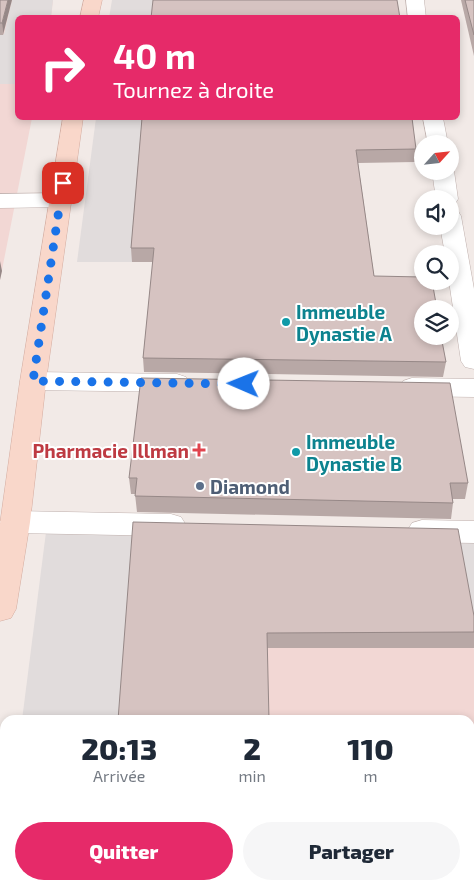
<!DOCTYPE html>
<html lang="fr">
<head>
<meta charset="utf-8">
<style>
  :root { --surface:#fff; --page:#f6f6f7; --text:#1f2937; --muted:#747a83; --accent:#e62a69 }
  body { margin:0; font-family:"Exo 2",sans-serif; background:var(--page); color:var(--text); height:100vh; display:flex; flex-direction:column; font-size:19px; white-space:nowrap }
  * { box-sizing:border-box; margin:0 }
  p { font-size:16px; color:var(--muted) }
  .icon { flex:none; width:28px; height:28px; fill:none; stroke:currentColor; stroke-width:2; stroke-linecap:round; stroke-linejoin:round }
  .map { position:relative; flex:1; overflow:hidden }
  .sheet { position:absolute; left:0px; top:715px; width:475px; height:175px; display:flex; flex-direction:column; background:var(--surface); border-radius:15px 15px 0 0; box-shadow:0 2px 8px #0003 }
  .sheet>* { flex:none }
  .banner { position:absolute; left:15px; top:15px; width:445px; height:105px; border-radius:8px; box-shadow:0 2px 8px #0003; background:#e62a69; color:#fff; overflow:hidden }
  .needle { width:32px; rotate:63deg }
  .fabs { position:absolute; left:414px; top:135px; display:grid; gap:10px }
  .fabs a { display:grid; place-items:center; width:45px; height:45px; border-radius:50%; background:var(--surface); box-shadow:0 2px 8px #0003; font-size:25px }
  .pin { position:absolute; display:grid; place-items:center; width:42px; height:42px; color:#fff; margin:-21px; border-radius:10px; box-shadow:0 2px 8px #0006 }
  .me { position:absolute; width:55px; margin:-28px; rotate:271deg; stroke-linejoin:round; filter:drop-shadow(0 0 4px #0008) }
  .turn { display:flex; align-items:center; gap:18px; height:105px; padding:0 15px; font-size:22px }
  .turn .icon { width:65px; height:65px; stroke-width:2.5 }
  .turn b { display:block; font-size:35px; line-height:42px }
  .eta { display:flex; justify-content:space-evenly; align-items:center; height:85px; text-align:center }
  .eta b { font-size:30px; font-weight:800; line-height:35px }
  .cta { display:flex; gap:10px; margin-top:auto; padding:10px 15px }
  .cta a { flex:1; height:58px; border-radius:30px; background:var(--accent); color:#fff; font-size:20px; font-weight:800; line-height:58px; text-align:center }
  .cta a+a { background:var(--page); color:var(--text) }
  .map>svg:first-child { display:block }
  .commercial { fill:#f2d7d4 }
  .parking { fill:#e1dcdc }
  .lines { fill:none; stroke-linecap:round; stroke-linejoin:round }
  .pedestrian-casing { stroke:#c0b1ae; stroke-width:1 }
  .minor-casing { stroke:#c0b1ae; stroke-width:1 }
  .secondary-casing { stroke:#d4aca0; stroke-width:1 }
  .pedestrian { fill:#fff; fill-rule:evenodd }
  .minor { fill:#fff; fill-rule:evenodd }
  .secondary { fill:#f9d7ca; fill-rule:evenodd }
  .wall { fill:#b8a8a6 }
  .shaded-wall { fill:#968887 }
  .building { fill:#d6c3c1; stroke:#968887 }
  .route { stroke:#1a73e8; stroke-width:9; stroke-dasharray:0 16.2 }
  .culture-dot { fill:#0f9aa8; stroke:#fff; stroke-width:2 }
  .health-dot { fill:#e0444e; stroke:#fff; stroke-width:2 }
  .service-dot { fill:#5c6f8a; stroke:#fff; stroke-width:2 }
  .labels { text-anchor:middle; dominant-baseline:central; stroke-width:4; stroke-linejoin:round; paint-order:stroke }
  .culture-label { font-size:19px; font-weight:bold; fill:#0d838f; stroke:#fff; text-anchor:start }
  .health-label { font-size:19px; font-weight:bold; fill:#be3a42; stroke:#fff; text-anchor:end }
  .service-label { font-size:19px; font-weight:bold; fill:#4e5e75; stroke:#fff; text-anchor:start }
</style>
</head>
<body>
<div class="map">
<svg width="474" height="890" viewBox="0 0 474 890">
  <rect width="100%" height="100%" fill="#f2eae7"/>
  <g class="commercial">
    <path d="M 0,0 L 53,0 L 51,17 L 18,18 L 18,118 L 32,118 L 0,280 Z"/>
    <path d="M 453,534 L 474,650 L 474,890 L 109,890 L 109,885 L 470,885 L 470,720 L 121,720 Z"/>
  </g>
  <g class="parking">
    <path d="M 12,0 L 53,0 L 51,17 L 18,18 L 17,84 L 0,84 L 0,35 L 4,34 Z"/>
    <path d="M 112,0 L 154,0 L 153,17 L 109,18 Z"/>
    <path d="M 96,118 L 144,118 L 132,262 L 77,262 Z"/>
    <path d="M 46,532 L 135,534 L 121,720 L 22,720 Z"/>
    <path d="M 453,534 L 474,536 L 474,650 L 474,648 Z"/>
    <path d="M 5,855 L 5,885 L 109,885 L 109,890 L 1,890 Z"/>
  </g>
  <g class="lines">
    <defs>
      <g id="pedestrian">
        <path d="M 33,372 L 177,374 L 186,377 L 190,383 L 186,389 L 177,392 L 33,390 L 24,387 L 20,381 L 24,375 Z"/>
        <path d="M 412,378 L 474,379 L 474,397 L 412,396 L 403,393 L 399,387 L 403,381 Z"/>
        <path d="M 15,511 L 171,514 L 181,517 L 186,525 L 181,533 L 171,536 L 15,533 L 5,530 L 0,522 L 5,514 Z"/>
        <path d="M 422,520 L 474,521 L 474,543 L 422,542 L 412,539 L 407,531 L 412,523 Z"/>
      </g>
      <g id="minor">
        <path d="M 406,0 L 424,0 L 426,18 L 408,18 Z"/>
        <path d="M 423,118 L 443,118 L 448,144 L 428,144 Z"/>
        <path d="M 450,166 L 454,171 L 458,199 L 455,204 L 450,205 L 450,199 L 436,199 L 432,171 L 450,171 Z"/>
        <path d="M 61,193 L 69,195 L 72,200 L 69,205 L 61,207 L 0,208 L 0,194 Z"/>
        <path d="M 450,209 L 458,211 L 461,216 L 474,289 L 474,369 L 465,367 L 461,361 L 449,281 L 450,254 L 445,254 L 440,226 L 450,226 Z"/>
      </g>
      <g id="secondary">
        <path d="M 84,0 L 102,0 L 98,18 L 80,18 Z"/>
        <path d="M 63,118 L 83,118 L 46,381 L 30,522 L 16,609 L 11,618 L 0,621 L 0,524 L 20,381 Z"/>
      </g>
    </defs>
    <use href="#pedestrian" class="pedestrian-casing"/>
    <use href="#minor" class="minor-casing"/>
    <use href="#secondary" class="secondary-casing"/>
    <use href="#pedestrian" class="pedestrian"/>
    <use href="#minor" class="minor"/>
    <use href="#secondary" class="secondary"/>
  </g>
  <g class="wall">
    <path d="M 0,0 L 3,35 L 0,35 Z"/>
    <path d="M 461,0 L 474,0 L 474,56 Z"/>
    <path d="M 142,118 L 416,149 L 415,162 L 358,163 L 374,276 L 446,362 L 443,377 L 144,372 L 143,358 L 153,262 L 132,262 L 131,248 Z"/>
    <path d="M 129,478 L 468,483 L 465,499 L 453,499 L 453,503 L 451,519 L 137,512 L 135,494 L 131,494 Z"/>
    <path d="M 133,522 L 474,616 L 474,648 L 267,648 Z"/>
  </g>
  <g class="shaded-wall">
    <path d="M 8,0 L 12,0 L 3,35 L 2,23 Z"/>
    <path d="M 0,261 L 2,271 L 0,280 Z"/>
  </g>
  <g class="building">
    <path d="M 0,0 L 8,0 L 2,23 L 0,23 Z"/>
    <path d="M 153,0 L 397,0 L 400,18 L 151,18 Z"/>
    <path d="M 465,0 L 474,0 L 474,35 Z"/>
    <path d="M 142,118 L 412,118 L 416,149 L 356,150 L 374,276 L 422,277 L 422,281 L 432,281 L 437,309 L 422,309 L 422,336 L 441,336 L 446,362 L 143,358 L 154,248 L 131,248 Z"/>
    <path d="M 141,378 L 450,383 L 468,483 L 450,483 L 453,503 L 135,496 L 137,478 L 129,478 Z"/>
    <path d="M 133,522 L 458,529 L 474,616 L 474,632 L 267,633 L 269,720 L 118,720 Z"/>
    <path d="M 470,771 L 474,771 L 474,890 L 106,890 L 106,885 L 470,885 Z"/>
  </g>
  <g class="lines">
    <path class="route" d="M 63,183 L 33,381 L 244,384"/>
  </g>
  <g class="culture-dot">
    <circle cx="286" cy="322" r="5"/>
    <circle cx="296" cy="452" r="5"/>
  </g>
  <path class="health-dot" d="M196.5 442.5h5v5h5v5h-5v5h-5v-5h-5v-5h5z"/>
  <circle class="service-dot" cx="200" cy="486" r="5"/>
  <g class="labels">
    <g class="culture-label">
      <text x="296" y="311">Immeuble<tspan x="296" dy="22">Dynastie A</tspan></text>
      <text x="306" y="441">Immeuble<tspan x="306" dy="22">Dynastie B</tspan></text>
    </g>
    <g class="health-label">
      <text x="189" y="450">Pharmacie Illman</text>
    </g>
    <g class="service-label">
      <text x="210" y="486">Diamond</text>
    </g>
  </g>
</svg>
<div class="fabs">
<a><svg class="needle" viewBox="-14 -14 28 28"><path d="M0-13l5 13h-10z" fill="#e53935"/><path d="M0 13l5-13h-10z" fill="#747a83"/></svg></a>
<a><svg class="icon" aria-label="sound" viewBox="0 0 24 24"><path d="M4 9h4l5-4v14l-5-4H4zM17 9q2 3 0 6"/></svg></a>
<a><svg class="icon" aria-label="search" viewBox="0 0 24 24"><circle cx="10" cy="10" r="6"/><path d="M15 15l6 6"/></svg></a>
<a><svg class="icon" aria-label="layers" viewBox="0 0 24 24"><path d="M12 4l9 5-9 5-9-5zM3 14l9 5 9-5"/></svg></a>
</div>
<div class="pin" style="left:63px;top:183px;background:#d93025"><svg class="icon" aria-label="arrive" viewBox="0 0 24 24"><path d="M6 21V4h12l-3 4 3 4H6"/></svg></div>
<svg class="me" style="left:244px;top:384px" viewBox="-20 -20 40 40"><circle r="19" fill="#fff"/><path d="M0-13L10 11 0 6-10 11z" fill="#1a73e8"/></svg>
<div class="banner">
<div class="turn"><svg class="icon" aria-label="right" viewBox="0 0 24 24"><path d="M7 20v-9h11M14 6l5 5-5 5"/></svg><div><b>40 m</b>Tournez à droite</div></div>
</div>
<section class="sheet">
<div class="eta">
<div><b>20:13</b><p>Arrivée</p></div>
<div><b>2</b><p>min</p></div>
<div><b>110</b><p>m</p></div>
</div>
<div class="cta"><a>Quitter</a><a>Partager</a></div>
</section>
</div>
</body>
</html>
